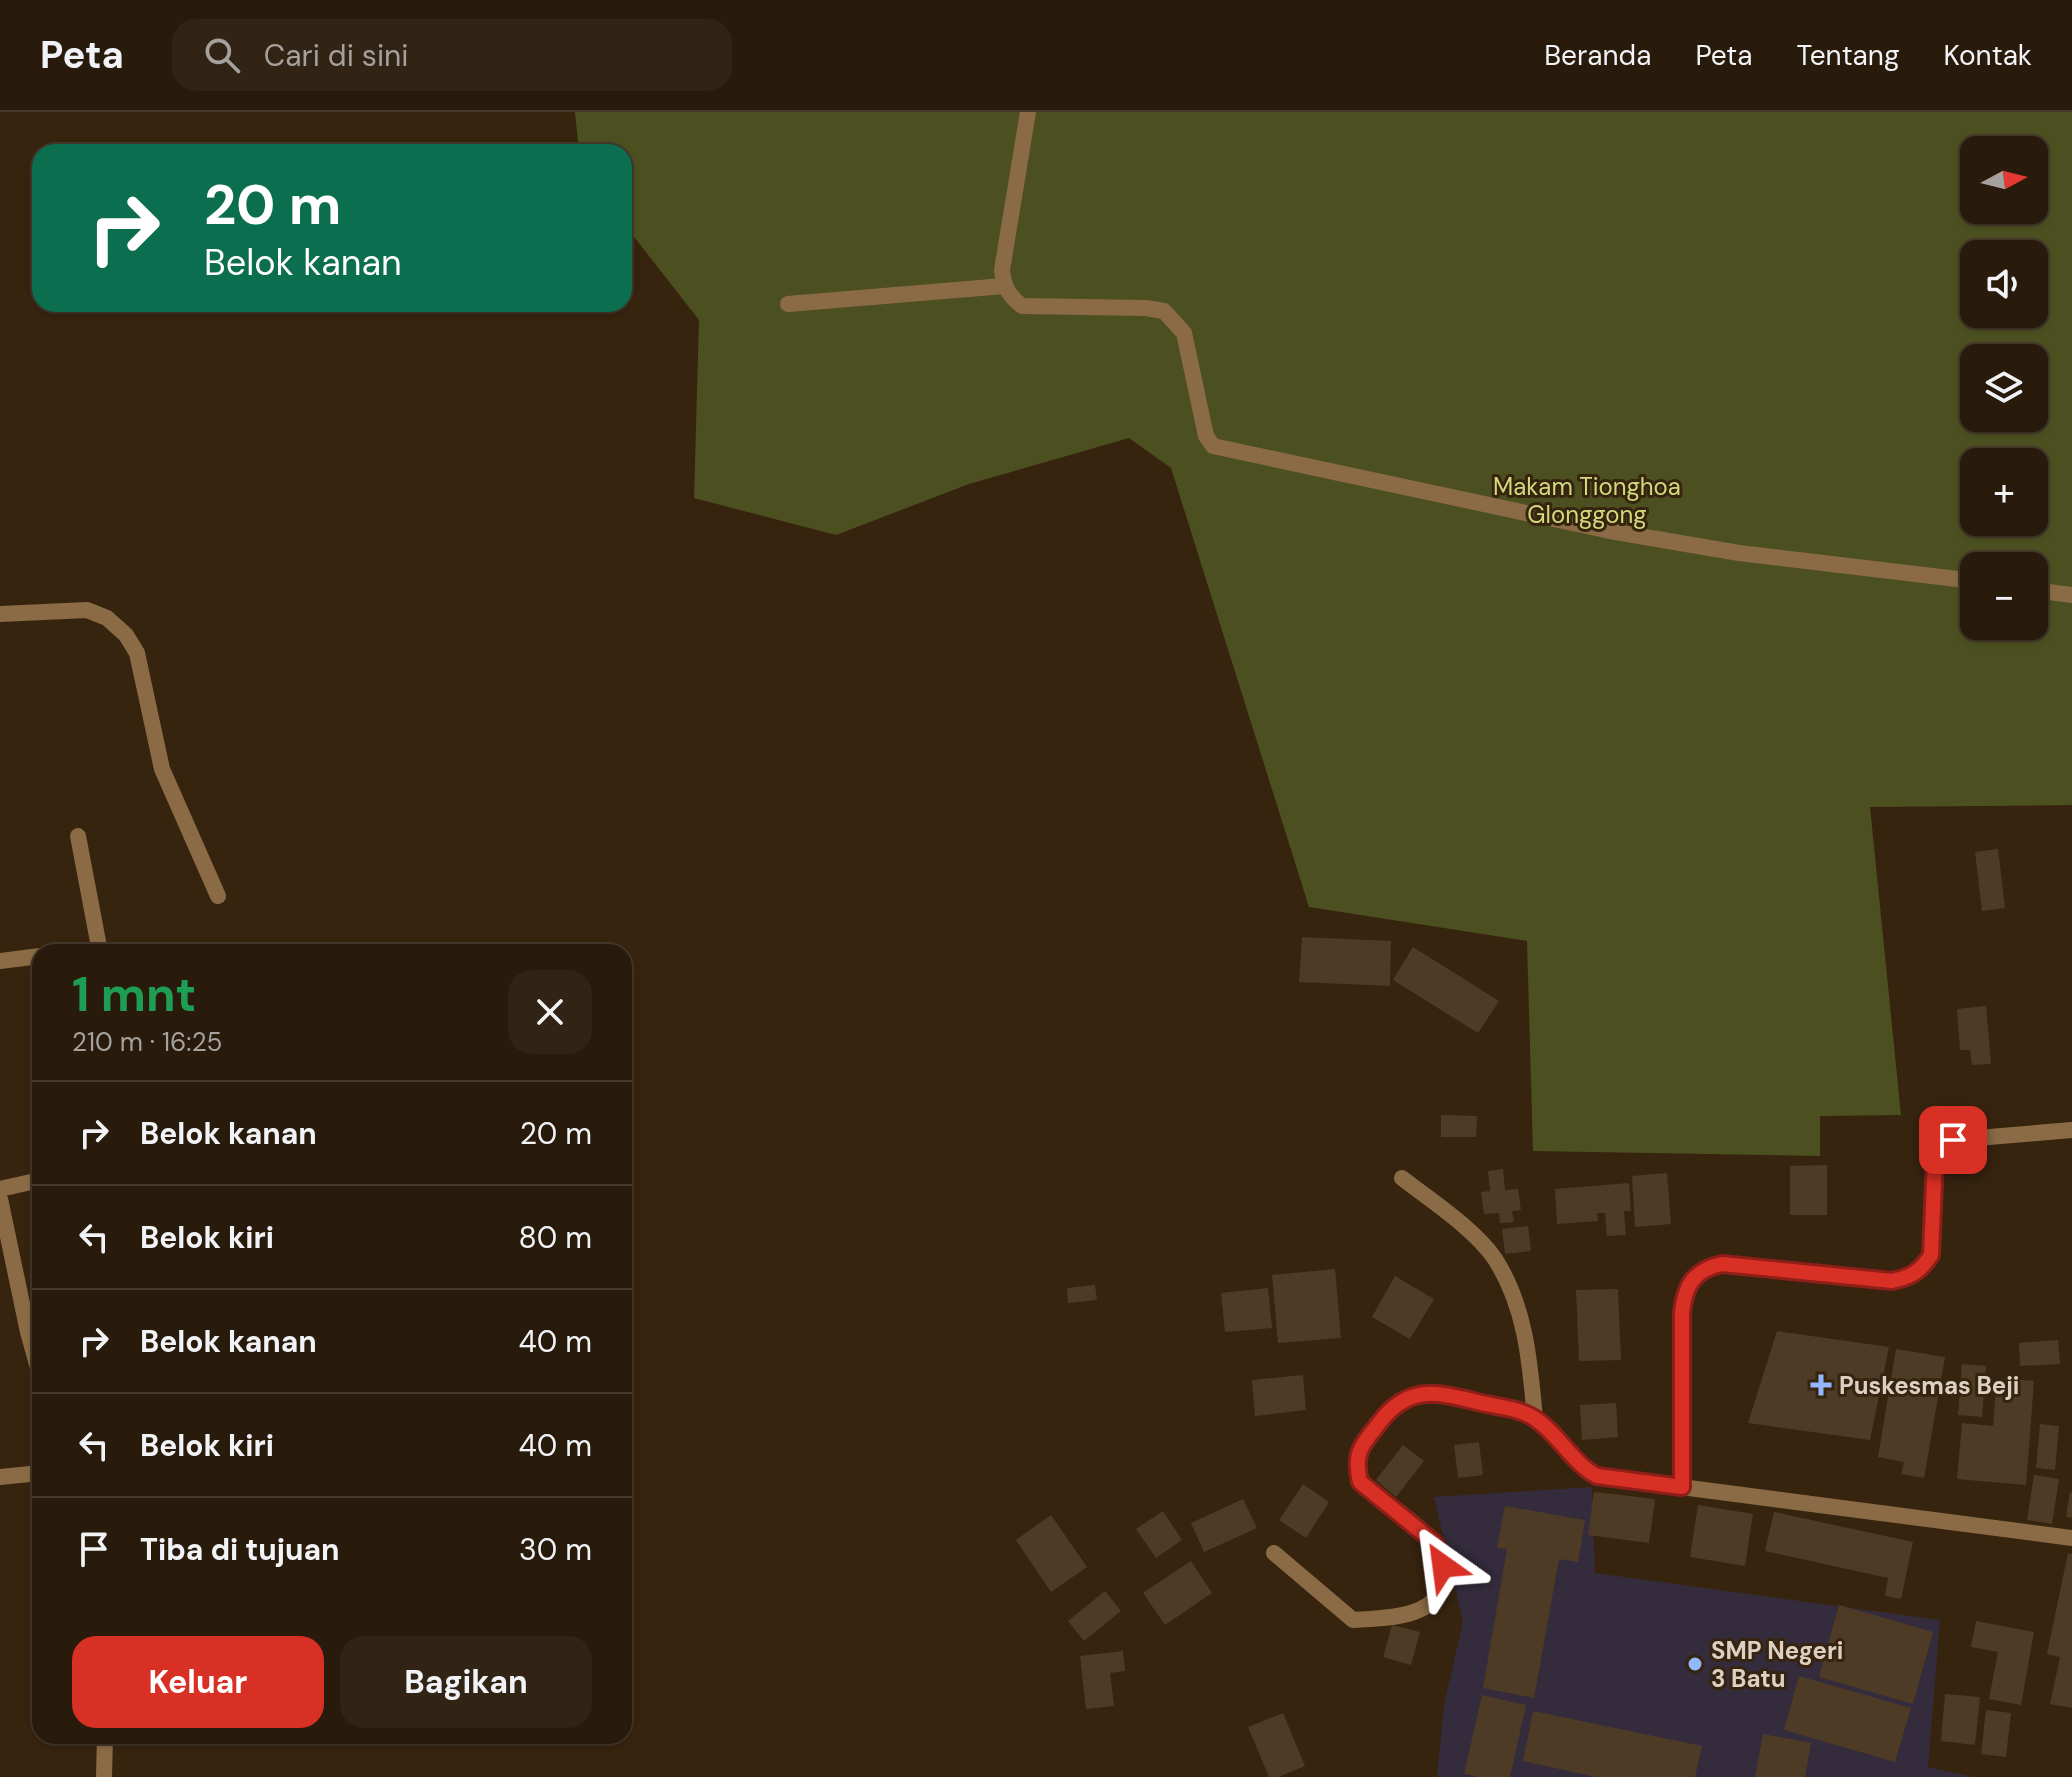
<!DOCTYPE html>
<html lang="id">
<head>
<meta charset="utf-8">
<style>
  :root { --surface:#291b0b; --page:#312414; --text:#f1f3f6; --muted:#a5a19d; --line:#45392c; --accent:#d93025 }
  body { margin:0; font-family:"DM Sans",sans-serif; background:var(--page); color:var(--text); height:100vh; display:flex; flex-direction:column; font-size:30px; white-space:nowrap }
  * { box-sizing:border-box; margin:0 }
  p { font-size:26px; color:var(--muted) }
  .icon { flex:none; width:44px; height:44px; fill:none; stroke:currentColor; stroke-width:2; stroke-linecap:round; stroke-linejoin:round }
  .map { position:relative; flex:1; overflow:hidden }
  .panel { position:absolute; left:32px; top:832px; width:600px; height:800px; display:flex; flex-direction:column; background:var(--surface); border-radius:24px; box-shadow:0 2px 6px #0004,0 0 0 2px var(--line) }
  .panel>* { flex:none }
  .guide { position:absolute; left:32px; top:32px; width:600px; height:168px; border-radius:24px; box-shadow:0 2px 6px #0004,0 0 0 2px var(--line); background:#0b6e4f; color:#fff; overflow:hidden }
  .needle { width:52px; rotate:83deg }
  .buttons { position:absolute; left:1960px; top:24px; display:grid; gap:16px }
  .buttons a { display:grid; place-items:center; width:88px; height:88px; border-radius:16px; background:var(--surface); box-shadow:0 2px 6px #0004,0 0 0 2px var(--line); font-size:40px }
  .pin { position:absolute; display:grid; place-items:center; width:68px; height:68px; color:#fff; margin:-34px; border-radius:16px; box-shadow:0 4px 12px #0006 }
  .me { position:absolute; width:88px; margin:-44px; rotate:329deg; stroke-linejoin:round; filter:drop-shadow(0 0 6px #0008) }
  .turn { display:flex; align-items:center; gap:28px; height:168px; padding:0 40px; font-size:36px }
  .turn .icon { width:104px; height:104px; stroke-width:2.5 }
  .turn b { display:block; font-size:56px; line-height:68px }
  .round { display:grid; place-items:center; flex:none; width:84px; height:84px; border-radius:24px; background:var(--page) }
  .headline { display:flex; align-items:center; justify-content:space-between; height:136px; padding:0 40px }
  h1 { font-size:48px; font-weight:700; line-height:60px; color:#1e9e55 }
  .action { display:flex; gap:16px; margin-top:auto; padding:16px 40px }
  .action a { flex:1; height:92px; border-radius:24px; background:var(--accent); color:#fff; font-size:32px; font-weight:700; line-height:92px; text-align:center }
  .action a+a { background:var(--page); color:var(--text) }
  ul { padding:0; list-style:none }
  li { display:flex; align-items:center; gap:24px; height:104px; padding:0 40px; border-top:2px solid var(--line) }
  li div { flex:1 }
  li b { display:block; font-size:30px }
  li em { font-style:normal }
  header { display:flex; align-items:center; gap:48px; box-sizing:border-box; height:112px; padding:0 40px; background:var(--surface); border-bottom:2px solid var(--line) }
  header strong { font-size:38px }
  nav { display:flex; gap:44px; margin-inline-start:auto; font-size:28px }
  .search { width:560px; height:72px; background:var(--page); display:flex; align-items:center; gap:20px; box-sizing:border-box; padding:0 28px; border-radius:24px; color:var(--muted); font-size:30px }
  .map>svg:first-child { display:block }
  .education { fill:#342c3c }
  .green { fill:#4c5020; fill-rule:evenodd }
  .building { fill:#4e3b25 }
  .lines { fill:none; stroke-linecap:round; stroke-linejoin:round }
  .service { stroke:#8b6b45; stroke-width:16 }
  .minor { stroke:#8b6b45; stroke-width:16 }
  .route-casing { stroke:#8d1f18; stroke-width:20 }
  .route { stroke:#d93025; stroke-width:14 }
  .poi-dot { fill:#93b7fd; stroke:#37240f; stroke-width:3 }
  .labels { text-anchor:middle; dominant-baseline:central; stroke-width:6; stroke-linejoin:round; paint-order:stroke }
  .park-label { font-size:24px; fill:#d0d97b; stroke:#37240f }
  .poi-label { font-size:24px; font-weight:bold; fill:#dcd0c3; stroke:#37240f; text-anchor:start }
</style>
</head>
<body>
<header>
<strong>Peta</strong>
<div class="search"><svg class="icon" aria-label="search" viewBox="0 0 24 24"><circle cx="10" cy="10" r="6"/><path d="M15 15l6 6"/></svg>Cari di sini</div>
<nav><a>Beranda</a><a>Peta</a><a>Tentang</a><a>Kontak</a></nav>
</header>
<div class="map">
<svg width="2072" height="1665" viewBox="0 0 2072 1665">
  <rect width="100%" height="100%" fill="#37240f"/>
  <path class="education" d="M 1592,1375 L 1595,1461 L 1940,1508 L 1928,1655 L 1974,1665 L 1437,1665 L 1444,1593 L 1463,1510 L 1434,1385 Z"/>
  <path class="green" d="M 575,0 L 2072,0 L 2072,693 L 1870,695 L 1901,1003 L 1820,1004 L 1820,1044 L 1533,1039 L 1527,829 L 1309,795 L 1171,356 L 1129,326 L 969,372 L 836,423 L 694,386 L 699,208 L 624,112 L 624,40 L 579,40 ZM 1974,38 L 2034,38 L 2034,98 L 1974,98 ZM 1974,142 L 2034,142 L 2034,202 L 1974,202 ZM 1974,246 L 2034,246 L 2034,306 L 1974,306 ZM 1974,350 L 2034,350 L 2034,410 L 1974,410 ZM 1974,454 L 2034,454 L 2034,514 L 1974,514 Z"/>
  <g class="building">
    <path d="M 1998,737 L 2005,796 L 1982,799 L 1975,740 Z"/>
    <path d="M 1302,825 L 1391,829 L 1390,874 L 1299,870 Z"/>
    <path d="M 1413,835 L 1499,889 L 1478,921 L 1393,868 Z"/>
    <path d="M 1986,894 L 1991,952 L 1972,953 L 1970,938 L 1960,938 L 1957,897 Z"/>
    <path d="M 1441,1003 L 1477,1004 L 1476,1025 L 1441,1025 Z"/>
    <path d="M 1827,1053 L 1827,1103 L 1790,1103 L 1790,1054 Z"/>
    <path d="M 1503,1057 L 1505,1078 L 1518,1077 L 1521,1098 L 1512,1099 L 1514,1110 L 1500,1111 L 1499,1101 L 1484,1102 L 1481,1080 L 1490,1079 L 1488,1059 Z"/>
    <path d="M 1667,1061 L 1671,1112 L 1635,1115 L 1632,1064 Z"/>
    <path d="M 1629,1071 L 1631,1099 L 1624,1099 L 1626,1123 L 1607,1124 L 1605,1101 L 1597,1101 L 1598,1109 L 1557,1112 L 1555,1077 Z"/>
    <path d="M 1528,1114 L 1531,1139 L 1505,1142 L 1502,1117 Z"/>
    <path d="M 1335,1157 L 1341,1226 L 1278,1231 L 1272,1163 Z"/>
    <path d="M 1395,1164 L 1434,1187 L 1410,1227 L 1372,1205 Z"/>
    <path d="M 1095,1173 L 1097,1188 L 1068,1191 L 1067,1176 Z"/>
    <path d="M 1268,1176 L 1272,1216 L 1225,1220 L 1221,1181 Z"/>
    <path d="M 1618,1177 L 1621,1248 L 1579,1249 L 1576,1178 Z"/>
    <path d="M 1777,1219 L 1889,1235 L 1870,1328 L 1748,1311 Z"/>
    <path d="M 2058,1228 L 2060,1252 L 2020,1254 L 2019,1231 Z"/>
    <path d="M 1896,1237 L 1945,1245 L 1924,1366 L 1901,1362 L 1904,1350 L 1878,1345 Z"/>
    <path d="M 1962,1252 L 1986,1254 L 1982,1305 L 1958,1303 Z"/>
    <path d="M 1303,1263 L 1306,1298 L 1255,1304 L 1252,1268 Z"/>
    <path d="M 1997,1266 L 2034,1269 L 2026,1373 L 1957,1367 L 1962,1311 L 1993,1314 Z"/>
    <path d="M 1616,1291 L 1618,1325 L 1582,1328 L 1580,1293 Z"/>
    <path d="M 2040,1312 L 2059,1314 L 2055,1358 L 2036,1356 Z"/>
    <path d="M 1479,1330 L 1483,1363 L 1458,1366 L 1454,1333 Z"/>
    <path d="M 1403,1333 L 1424,1349 L 1396,1385 L 1376,1368 Z"/>
    <path d="M 2034,1363 L 2059,1367 L 2052,1412 L 2027,1408 Z"/>
    <path d="M 1303,1372 L 1329,1390 L 1306,1426 L 1279,1408 Z"/>
    <path d="M 1594,1380 L 1655,1387 L 1649,1431 L 1588,1423 Z"/>
    <path d="M 2070,1380 L 2072,1381 L 2072,1406 L 2066,1405 Z"/>
    <path d="M 1243,1387 L 1257,1416 L 1204,1440 L 1191,1411 Z"/>
    <path d="M 1698,1393 L 1753,1402 L 1745,1454 L 1690,1445 Z"/>
    <path d="M 1505,1394 L 1585,1408 L 1578,1450 L 1559,1447 L 1534,1586 L 1483,1576 L 1507,1437 L 1497,1436 Z"/>
    <path d="M 1163,1399 L 1182,1428 L 1156,1446 L 1136,1417 Z"/>
    <path d="M 1774,1400 L 1913,1430 L 1901,1487 L 1885,1484 L 1888,1466 L 1765,1439 Z"/>
    <path d="M 1051,1403 L 1087,1455 L 1051,1480 L 1016,1428 Z"/>
    <path d="M 2068,1441 L 2072,1442 L 2072,1596 L 2050,1592 L 2060,1545 L 2047,1542 Z"/>
    <path d="M 1191,1449 L 1212,1481 L 1165,1513 L 1143,1481 Z"/>
    <path d="M 1105,1479 L 1121,1499 L 1084,1529 L 1068,1509 Z"/>
    <path d="M 1839,1493 L 1933,1520 L 1913,1592 L 1819,1565 Z"/>
    <path d="M 1976,1509 L 2034,1520 L 2021,1593 L 1989,1587 L 1998,1540 L 1971,1535 Z"/>
    <path d="M 1392,1513 L 1420,1520 L 1411,1553 L 1383,1545 Z"/>
    <path d="M 1123,1539 L 1125,1559 L 1110,1561 L 1114,1594 L 1086,1597 L 1080,1544 Z"/>
    <path d="M 1799,1564 L 1911,1596 L 1895,1650 L 1784,1618 Z"/>
    <path d="M 1945,1582 L 1980,1585 L 1975,1633 L 1941,1629 Z"/>
    <path d="M 1482,1583 L 1526,1593 L 1510,1665 L 1479,1665 L 1464,1662 Z"/>
    <path d="M 1986,1598 L 2011,1601 L 2006,1645 L 1981,1642 Z"/>
    <path d="M 1533,1599 L 1702,1634 L 1695,1665 L 1596,1665 L 1523,1649 Z"/>
    <path d="M 1283,1601 L 1305,1654 L 1278,1665 L 1269,1665 L 1248,1615 Z"/>
    <path d="M 1763,1622 L 1811,1631 L 1805,1665 L 1755,1665 Z"/>
  </g>
  <g class="lines">
    <g class="service">
      <path d="M 1028,0 L 1002,158 C 1004,175 1008,183 1022,194 L 1146,196 L 1164,199 L 1184,221 L 1206,324 L 1213,334 L 1610,419 L 1739,441 L 1974,469"/>
      <path d="M 788,192 L 1004,174"/>
      <path d="M 2034,478 L 2072,483"/>
      <path d="M 1402,1066 C 1430,1088 1475,1117 1495,1147 C 1526,1195 1530,1251 1535,1307"/>
    </g>
    <g class="minor">
      <path d="M 0,502 L 87,498 L 107,506 L 126,523 L 137,541 L 162,657 L 218,784"/>
      <path d="M 78,724 L 100,840"/>
      <path d="M 78,840 L 100,838"/>
      <path d="M 0,849 L 40,844"/>
      <path d="M 0,1077 L 40,1068"/>
      <path d="M 0,1087 L 28,1220 L 40,1263"/>
      <path d="M 0,1365 L 40,1361"/>
      <path d="M 1682,1375 L 1682,1200 C 1685,1173 1694,1158 1722,1152 L 1892,1169 C 1911,1165 1920,1159 1931,1143 L 1935,1046 L 1941,1032 L 1953,1028 L 2072,1018"/>
      <path d="M 1274,1441 L 1353,1508 C 1384,1506 1443,1507 1443,1464 C 1444,1454 1442,1442 1437,1434 C 1427,1418 1377,1384 1360,1370 C 1353,1340 1362,1333 1380,1310 C 1411,1269 1443,1282 1486,1292 C 1502,1296 1520,1297 1534,1306 C 1558,1321 1571,1351 1597,1364 L 2072,1426"/>
      <path d="M 104,1665 L 105,1624"/>
    </g>
  </g>
  <g class="lines">
    <defs>
      <path id="route" d="M 1443,1454 L 1435,1431 L 1360,1370 C 1353,1340 1362,1333 1380,1310 C 1411,1269 1443,1282 1486,1292 C 1502,1295 1520,1297 1534,1306 C 1558,1321 1572,1351 1597,1364 L 1682,1375 L 1682,1200 C 1685,1173 1694,1158 1722,1152 L 1892,1169 C 1911,1165 1920,1160 1931,1143 L 1935,1046 L 1941,1032 L 1953,1028"/>
    </defs>
    <use href="#route" class="route-casing"/>
    <use href="#route" class="route"/>
  </g>
  <g class="poi-dot">
    <path d="M1817 1261h8v8h8v8h-8v8h-8v-8h-8v-8h8z"/>
    <circle cx="1695" cy="1552" r="8"/>
  </g>
  <g class="labels">
    <g class="park-label">
      <text x="1587" y="374">Makam Tionghoa<tspan x="1587" dy="28">Glonggong</tspan></text>
    </g>
    <g class="poi-label">
      <text x="1839" y="1273">Puskesmas Beji</text>
      <text x="1711" y="1538">SMP Negeri<tspan x="1711" dy="28">3 Batu</tspan></text>
    </g>
  </g>
</svg>
<div class="buttons">
<a><svg class="needle" viewBox="-14 -14 28 28"><path d="M0-13l5 13h-10z" fill="#e53935"/><path d="M0 13l5-13h-10z" fill="#a5a19d"/></svg></a>
<a><svg class="icon" aria-label="sound" viewBox="0 0 24 24"><path d="M4 9h4l5-4v14l-5-4H4zM17 9q2 3 0 6"/></svg></a>
<a><svg class="icon" aria-label="layers" viewBox="0 0 24 24"><path d="M12 4l9 5-9 5-9-5zM3 14l9 5 9-5"/></svg></a>
<a>+</a>
<a>−</a>
</div>
<div class="pin" style="left:1953px;top:1028px;background:#d93025"><svg class="icon" aria-label="arrive" viewBox="0 0 24 24"><path d="M6 21V4h12l-3 4 3 4H6"/></svg></div>
<svg class="me" style="left:1443px;top:1454px" viewBox="-20 -20 40 40"><path d="M0-17L14 15 0 8-14 15z" fill="#d93025" stroke="#fff" stroke-width="4"/></svg>
<div class="guide">
<div class="turn"><svg class="icon" aria-label="right" viewBox="0 0 24 24"><path d="M7 20v-9h11M14 6l5 5-5 5"/></svg><div><b>20 m</b>Belok kanan</div></div>
</div>
<section class="panel">
<div class="headline"><div><h1>1 mnt</h1><p>210 m · 16:25</p></div><a class="round"><svg class="icon" aria-label="close" viewBox="0 0 24 24"><path d="M6 6l12 12M18 6L6 18"/></svg></a></div>
<ul>
<li><svg class="icon" aria-label="right" viewBox="0 0 24 24"><path d="M7 20v-9h11M14 6l5 5-5 5"/></svg><div><b>Belok kanan</b></div><em>20 m</em></li>
<li><svg class="icon" aria-label="left" viewBox="0 0 24 24"><path d="M17 20v-9H6M10 6l-5 5 5 5"/></svg><div><b>Belok kiri</b></div><em>80 m</em></li>
<li><svg class="icon" aria-label="right" viewBox="0 0 24 24"><path d="M7 20v-9h11M14 6l5 5-5 5"/></svg><div><b>Belok kanan</b></div><em>40 m</em></li>
<li><svg class="icon" aria-label="left" viewBox="0 0 24 24"><path d="M17 20v-9H6M10 6l-5 5 5 5"/></svg><div><b>Belok kiri</b></div><em>40 m</em></li>
<li><svg class="icon" aria-label="arrive" viewBox="0 0 24 24"><path d="M6 21V4h12l-3 4 3 4H6"/></svg><div><b>Tiba di tujuan</b></div><em>30 m</em></li>
</ul>
<div class="action"><a>Keluar</a><a>Bagikan</a></div>
</section>
</div>
</body>
</html>
